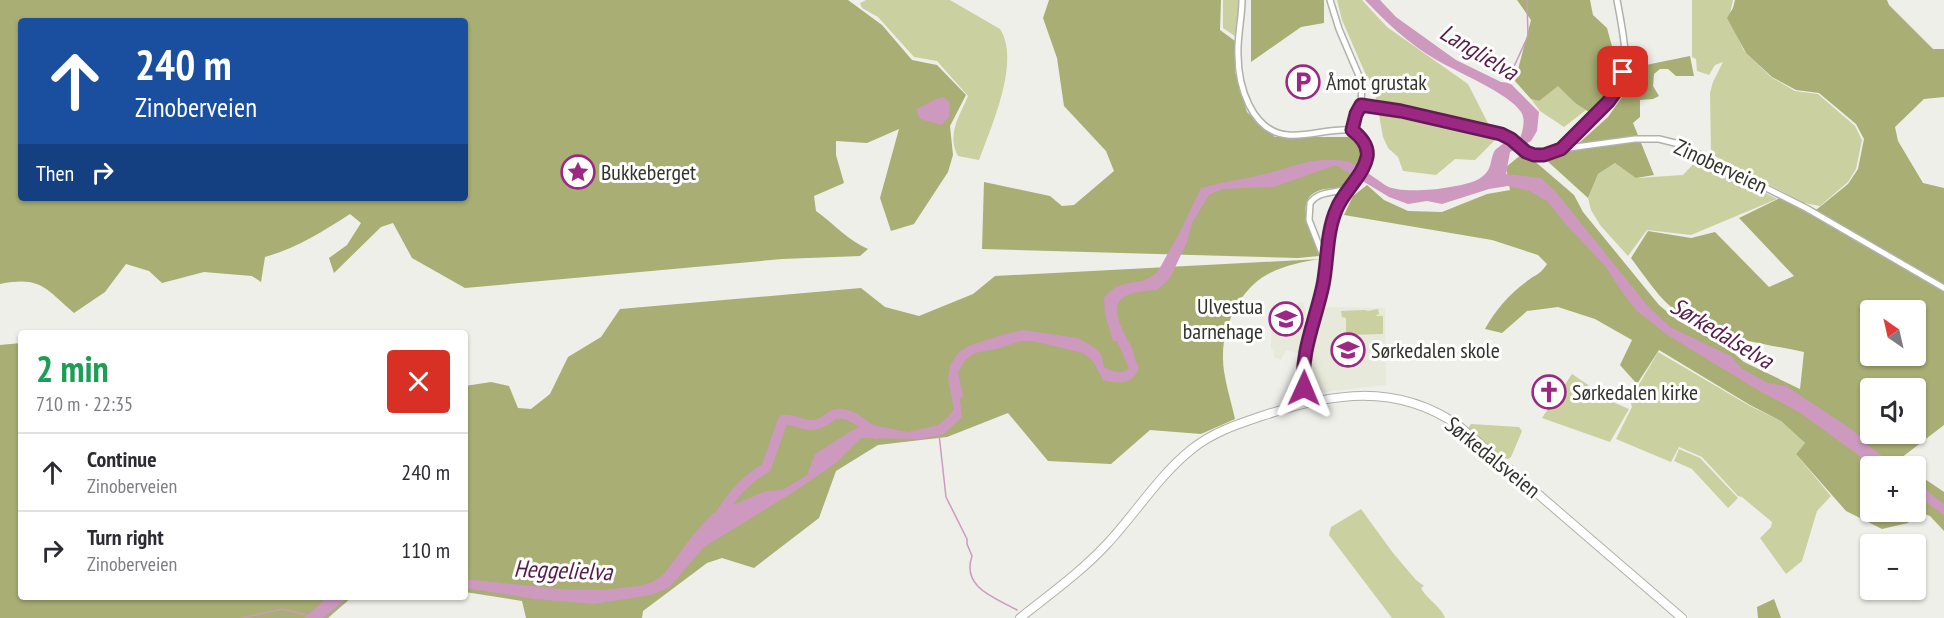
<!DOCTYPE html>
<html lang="en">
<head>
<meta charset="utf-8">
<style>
  :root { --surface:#fff; --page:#f7f7f7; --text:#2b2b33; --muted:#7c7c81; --line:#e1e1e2 }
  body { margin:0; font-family:"PT Sans Narrow",sans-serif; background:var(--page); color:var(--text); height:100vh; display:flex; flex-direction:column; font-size:22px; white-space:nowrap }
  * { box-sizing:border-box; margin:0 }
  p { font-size:20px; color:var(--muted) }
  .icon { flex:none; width:33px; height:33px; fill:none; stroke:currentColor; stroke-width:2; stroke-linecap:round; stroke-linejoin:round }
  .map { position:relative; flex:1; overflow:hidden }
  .drawer { position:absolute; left:18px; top:330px; width:450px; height:270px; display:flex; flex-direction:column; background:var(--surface); border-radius:6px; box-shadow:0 2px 4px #0004 }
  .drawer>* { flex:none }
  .top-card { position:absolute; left:18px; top:18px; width:450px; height:183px; border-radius:6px; box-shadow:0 2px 4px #0004; background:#1a4fa0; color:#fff; overflow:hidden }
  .needle { width:39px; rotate:326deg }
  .tools { position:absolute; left:1860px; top:300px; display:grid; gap:12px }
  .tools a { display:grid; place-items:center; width:66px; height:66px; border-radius:6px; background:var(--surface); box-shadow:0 2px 4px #0004; font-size:30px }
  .pin { position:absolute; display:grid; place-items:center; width:51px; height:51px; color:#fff; margin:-26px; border-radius:12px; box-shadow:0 3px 9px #0006 }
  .me { position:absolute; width:66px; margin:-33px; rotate:1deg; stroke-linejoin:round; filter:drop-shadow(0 0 4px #0008) }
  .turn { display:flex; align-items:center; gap:21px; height:126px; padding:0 18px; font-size:27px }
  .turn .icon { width:78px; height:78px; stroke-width:2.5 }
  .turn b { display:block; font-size:42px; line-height:51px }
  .then { display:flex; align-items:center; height:57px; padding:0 18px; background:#0003; gap:12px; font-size:22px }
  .round { display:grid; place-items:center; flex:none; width:63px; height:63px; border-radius:6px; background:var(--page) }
  .summary { display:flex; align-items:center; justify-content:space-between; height:102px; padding:0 18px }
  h1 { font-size:36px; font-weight:700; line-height:45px; color:#1e9e55 }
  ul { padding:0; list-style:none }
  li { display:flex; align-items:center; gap:18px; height:78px; padding:0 18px; border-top:2px solid var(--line) }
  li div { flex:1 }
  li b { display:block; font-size:22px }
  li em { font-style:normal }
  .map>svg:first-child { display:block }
  .built { fill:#e7e9da }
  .green { fill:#cad09f }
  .forest { fill:#a8ae74; fill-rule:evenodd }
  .water { fill:#cd99be }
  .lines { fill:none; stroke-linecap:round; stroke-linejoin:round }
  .stream { stroke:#cd99be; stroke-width:1.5 }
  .river { stroke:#cd99be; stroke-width:10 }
  .street-casing { stroke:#b1b1ab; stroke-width:8 }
  .secondary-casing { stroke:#b1b1ab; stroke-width:10 }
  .street { stroke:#fff; stroke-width:5 }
  .secondary { stroke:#fff; stroke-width:8 }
  .route-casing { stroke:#651a56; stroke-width:15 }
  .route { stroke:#9c2884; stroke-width:10 }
  .labels { text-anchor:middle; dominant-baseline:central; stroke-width:6; stroke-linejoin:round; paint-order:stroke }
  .poi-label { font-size:22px; fill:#32322f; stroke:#fffffe; text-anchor:start }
  .street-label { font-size:22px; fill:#32322f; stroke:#fffffe }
  .water-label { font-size:24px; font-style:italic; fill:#571a4a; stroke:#fffffe }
</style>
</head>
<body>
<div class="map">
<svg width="1944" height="618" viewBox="0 0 1944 618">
  <rect width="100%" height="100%" fill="#eeefe9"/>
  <g class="built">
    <path d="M 1303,302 L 1306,311 L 1302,324 L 1306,326 L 1300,354 L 1286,350 L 1281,360 L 1274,357 L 1273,350 L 1271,349 L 1272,312 Z"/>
    <path d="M 1323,307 L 1385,308 L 1386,385 L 1316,393 L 1312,387 L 1311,347 Z"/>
  </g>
  <g class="green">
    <path d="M 866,0 L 950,0 L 1000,29 C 1021,61 991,127 979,160 L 958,156 C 946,135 960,115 968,96 L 937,61 L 914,57 L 878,17 L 862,8 L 860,3 Z"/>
    <path d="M 1223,0 L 1239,0 L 1236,37 L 1223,28 Z"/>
    <path d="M 1337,0 L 1362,0 L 1387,27 L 1468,84 L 1496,139 L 1475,160 L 1455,159 L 1436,175 L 1403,171 L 1398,157 L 1388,148 L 1383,137 L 1376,98 L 1342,20 Z"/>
    <path d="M 1692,0 L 1733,0 L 1729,18 L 1744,51 L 1771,77 L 1795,91 L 1818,94 L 1855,126 L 1862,140 L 1856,169 L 1848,182 L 1820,206 L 1804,203 L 1711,154 L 1710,93 L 1713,82 L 1723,62 L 1715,65 L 1709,75 L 1697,71 L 1696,59 L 1692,57 Z"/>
    <path d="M 1558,85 L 1575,103 L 1586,110 L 1564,127 L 1540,111 L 1531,99 L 1539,101 Z"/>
    <path d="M 1699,158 L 1777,199 L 1691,235 L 1647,230 L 1628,256 L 1600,225 L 1591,210 L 1588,198 L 1598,174 L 1615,163 L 1637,178 L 1683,175 Z"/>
    <path d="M 1378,309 L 1379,314 L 1375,316 L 1383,316 L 1383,334 L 1346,335 L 1346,318 L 1342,317 L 1341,311 L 1365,310 L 1368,311 Z"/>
    <path d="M 1658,352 L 1750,406 L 1781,421 L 1805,443 L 1796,454 L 1831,496 L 1817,511 L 1802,561 L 1786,574 L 1760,538 L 1771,527 L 1772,522 L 1742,497 L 1738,496 L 1702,457 L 1679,447 L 1671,462 L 1616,439 L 1632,407 L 1630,400 Z"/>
    <path d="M 1572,374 L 1615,403 L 1629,409 L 1610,442 L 1542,418 Z"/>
    <path d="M 1471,424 L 1519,427 L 1522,431 L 1511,457 L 1508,459 L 1504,458 L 1468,428 Z"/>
    <path d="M 1679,449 L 1700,458 L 1738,498 L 1728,508 L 1692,469 L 1674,461 Z"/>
    <path d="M 1361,509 L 1393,553 L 1416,580 L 1424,586 L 1421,588 C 1427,600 1441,606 1445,618 L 1392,618 L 1329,535 L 1331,527 Z"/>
  </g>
  <g class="forest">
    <path d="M 0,0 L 848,0 L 882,25 L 912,60 L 937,65 L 966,95 L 950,126 L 953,155 L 948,172 L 914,224 L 891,231 L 880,198 L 899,129 L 867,143 L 836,141 L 836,155 L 844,183 L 814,196 L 816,211 C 834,224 849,241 868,249 L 860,256 L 782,259 L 465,288 L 412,258 L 393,223 L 381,227 L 334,273 L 329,258 L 347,245 L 361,223 L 350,214 C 322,232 297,248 265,257 L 261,282 L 252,276 L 204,272 L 162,283 L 149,271 L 126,264 L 105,292 L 74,313 C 45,288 41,276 0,284 ZM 21,21 L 465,21 L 465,198 L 21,198 Z"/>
    <path d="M 1049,0 L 1221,0 L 1220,30 L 1235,41 L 1235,72 L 1247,112 L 1275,137 L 1348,137 C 1359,141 1361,149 1363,159 L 1346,184 C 1338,190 1327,187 1318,191 C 1292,201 1314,238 1319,256 L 1298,258 L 982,249 L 984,182 L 1050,196 L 1062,206 L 1074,205 L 1114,171 L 1106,151 L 1064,106 L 1057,58 L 1043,18 Z"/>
    <path d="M 1251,0 L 1324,0 L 1324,23 L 1301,27 L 1251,62 Z"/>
    <path d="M 1517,0 L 1590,0 L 1593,15 L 1607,28 L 1619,72 L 1605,99 L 1592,114 L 1575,103 L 1558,86 L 1539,101 L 1531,99 L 1515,81 L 1531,20 Z"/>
    <path d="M 1735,0 L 1887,0 L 1889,5 L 1933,49 L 1944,49 L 1944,97 L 1924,99 L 1895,127 L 1898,141 L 1923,183 L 1944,188 L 1944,425 L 1901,458 L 1909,466 L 1870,466 L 1870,512 L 1915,512 L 1908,523 L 1882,529 L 1846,511 L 1796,454 L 1805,443 L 1781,421 L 1750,405 L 1659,350 L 1637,384 L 1620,365 L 1632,340 L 1595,319 L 1558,307 L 1527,311 L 1502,333 L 1485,329 C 1495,311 1509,294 1526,282 C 1536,274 1540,275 1547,264 L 1538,255 L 1492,240 L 1344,215 L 1353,196 L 1367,185 L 1384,200 L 1408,211 L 1442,212 L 1487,194 L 1510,190 L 1506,167 L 1522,154 L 1531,158 L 1574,195 L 1583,212 L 1659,305 L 1677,320 L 1728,348 L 1744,362 L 1800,389 L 1804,352 C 1753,341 1695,337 1659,295 C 1649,283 1640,270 1631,258 L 1648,231 L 1691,238 L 1715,232 L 1769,287 L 1794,276 L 1739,218 L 1780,198 L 1811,214 L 1848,184 L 1858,169 L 1864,139 L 1856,124 L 1819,93 L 1796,90 L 1772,77 L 1746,53 L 1727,18 L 1733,8 ZM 1870,310 L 1916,310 L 1916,356 L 1870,356 ZM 1870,388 L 1916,388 L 1916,434 L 1870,434 Z"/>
    <path d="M 1690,56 L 1694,76 L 1676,76 L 1668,69 L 1660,69 L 1654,74 L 1653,86 L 1659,96 L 1653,99 L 1640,100 L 1640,117 L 1633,123 L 1654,175 L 1636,178 L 1615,163 L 1598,174 L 1588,198 L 1545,159 L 1561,156 L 1570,151 L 1608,117 L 1627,90 L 1636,67 Z"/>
    <path d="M 1321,259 C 1304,261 1283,266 1268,274 C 1240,289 1223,325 1223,355 C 1222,374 1231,400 1235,419 L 1201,434 L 1150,430 L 1111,464 L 1048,461 L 1008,413 L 947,437 L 878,445 L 836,471 L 819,518 L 754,568 L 722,558 L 707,563 L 643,611 L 642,618 L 526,618 L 522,601 L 465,592 L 465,386 L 491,382 L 509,386 L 518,408 L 531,409 L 550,394 L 568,357 L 601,337 L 620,309 L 861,288 L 885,307 L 919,316 L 973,294 L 995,276 Z"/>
    <path d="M 21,343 L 21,597 L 352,597 L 328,618 L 0,618 L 0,345 Z"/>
    <path d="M 1916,473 L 1944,492 L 1944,531 L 1930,516 L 1916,511 Z"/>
    <path d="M 1774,599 L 1781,618 L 1758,618 L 1757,607 Z"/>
  </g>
  <g class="water">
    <path d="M 1365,0 L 1380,0 L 1396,17 L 1456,60 L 1501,82 L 1510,83 L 1539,112 L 1537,131 L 1531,141 L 1510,152 L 1506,174 L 1541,178 L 1555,191 L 1648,306 L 1670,327 L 1731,356 L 1742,369 L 1768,383 L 1786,386 L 1854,431 L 1864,442 L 1895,466 L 1873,466 L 1802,414 L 1751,386 L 1666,334 L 1637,311 L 1622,292 L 1605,266 L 1564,222 L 1548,202 L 1530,191 L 1508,186 L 1489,189 L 1442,204 L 1427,201 L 1408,204 L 1389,197 L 1336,165 L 1274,187 L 1222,189 L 1209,195 L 1192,223 L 1187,242 L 1170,278 L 1157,290 C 1108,292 1110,309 1131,346 C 1135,353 1134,361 1139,367 C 1134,385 1118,384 1103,380 L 1093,361 L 1083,353 L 1033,341 L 1020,341 L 1000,348 L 975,353 L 965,360 L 958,373 L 963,396 L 960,399 L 962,417 L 944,434 L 922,439 L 861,438 L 836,463 L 792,493 L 704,547 L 669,588 L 651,595 L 594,604 L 535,599 L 465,588 L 465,579 L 570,590 L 602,590 L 639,586 L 652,582 L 663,575 L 693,535 L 712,514 L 766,491 L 782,490 L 807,475 L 815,454 L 851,431 L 867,424 L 908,432 L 938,425 L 949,416 L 954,409 L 948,379 L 950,366 L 958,353 L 968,346 L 1005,334 L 1023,330 L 1078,338 L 1095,348 L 1101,354 L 1104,367 C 1113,371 1121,376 1129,368 L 1117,341 L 1113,341 L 1105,315 L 1104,298 C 1121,275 1140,289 1157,272 C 1161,267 1164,260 1167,255 C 1180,234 1190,210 1201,188 C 1222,182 1244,179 1265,174 C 1286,169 1305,160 1327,160 C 1333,160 1341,160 1346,161 C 1353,162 1378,180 1385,185 C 1400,196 1463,188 1479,179 C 1493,170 1489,163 1494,152 C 1496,148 1501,146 1504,143 L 1512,145 L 1519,141 C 1523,131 1526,119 1521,112 C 1509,93 1456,72 1435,59 C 1409,44 1386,22 1365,0 Z"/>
    <path d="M 944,97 L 950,103 L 949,117 L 942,125 L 920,119 L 916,109 L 936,99 Z"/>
    <path d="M 1916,482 L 1944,504 L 1944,515 L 1916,495 Z"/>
    <path d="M 328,597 L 349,597 L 323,618 L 304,618 Z"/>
  </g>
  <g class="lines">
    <g class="stream">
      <path d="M 1511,73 L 1528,36 L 1527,0"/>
      <path d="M 939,434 L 946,497 L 967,539 L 967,544 L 972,556 C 961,588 996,598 1017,610"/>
      <path d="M 241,618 L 282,609 L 307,615"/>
    </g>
    <path class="river" d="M 717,520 C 730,498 744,480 766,468 L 783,420 C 792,418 801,425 811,425 C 820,425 826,420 833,415 C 846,408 866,426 876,434"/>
    <defs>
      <g id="street">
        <path d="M 1242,0 C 1242,18 1237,37 1238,55 C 1238,85 1251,132 1288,135 C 1308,137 1331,128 1352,130"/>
        <path d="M 1330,0 L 1339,29 L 1362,83 L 1361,105 L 1356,114 L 1352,130"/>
        <path d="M 1361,105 L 1401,111 L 1501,134 L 1511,139 L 1526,152 L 1539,155 L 1561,149 L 1635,139 L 1659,139 L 1679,144 L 1806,208 L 1944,288"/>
        <path d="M 1561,149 C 1586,126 1620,100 1625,65 C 1627,49 1620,17 1617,0"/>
        <path d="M 1325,261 L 1309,220 L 1310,203 C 1319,190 1335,194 1349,188"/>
        <path d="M 1306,402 L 1303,381 L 1306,354 L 1323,286 L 1334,216 L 1340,202 L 1364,165 L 1367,155 L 1361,139 L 1352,130"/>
      </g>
      <path id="secondary" d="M 1020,618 C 1050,594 1081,572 1107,544 C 1136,513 1159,475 1192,449 C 1213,432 1238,424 1262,416 C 1331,393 1396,382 1459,426 L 1682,618"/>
    </defs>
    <use href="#street" class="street-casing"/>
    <use href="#secondary" class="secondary-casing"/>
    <use href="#street" class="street"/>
    <use href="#secondary" class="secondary"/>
  </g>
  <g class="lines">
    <defs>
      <path id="route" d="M 1304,388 C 1300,353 1316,319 1323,285 C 1328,260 1326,232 1337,208 C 1344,191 1363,176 1367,157 C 1369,146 1360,136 1352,130 L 1356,114 L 1361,105 L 1401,111 L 1501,134 L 1511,139 L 1526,152 L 1534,155 L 1544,155 L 1561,149 L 1608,102 L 1616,91 L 1623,72"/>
    </defs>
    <use href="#route" class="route-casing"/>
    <use href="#route" class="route"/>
  </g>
  <defs>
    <symbol id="parking-ring" viewBox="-11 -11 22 22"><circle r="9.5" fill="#fffffe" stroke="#9c2884" stroke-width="1.5"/><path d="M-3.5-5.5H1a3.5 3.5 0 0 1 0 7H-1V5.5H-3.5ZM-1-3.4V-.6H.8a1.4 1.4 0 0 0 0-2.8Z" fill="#9c2884"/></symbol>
    <symbol id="sight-ring" viewBox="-11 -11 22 22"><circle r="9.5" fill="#fffffe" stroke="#9c2884" stroke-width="1.5"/><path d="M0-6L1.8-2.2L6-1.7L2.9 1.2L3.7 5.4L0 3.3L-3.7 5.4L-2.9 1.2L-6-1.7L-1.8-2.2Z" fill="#9c2884"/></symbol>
    <symbol id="school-ring" viewBox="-11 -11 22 22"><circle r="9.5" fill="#fffffe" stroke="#9c2884" stroke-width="1.5"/><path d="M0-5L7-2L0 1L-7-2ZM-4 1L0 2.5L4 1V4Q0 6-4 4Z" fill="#9c2884"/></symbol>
    <symbol id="church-ring" viewBox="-11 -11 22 22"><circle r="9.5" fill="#fffffe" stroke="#9c2884" stroke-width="1.5"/><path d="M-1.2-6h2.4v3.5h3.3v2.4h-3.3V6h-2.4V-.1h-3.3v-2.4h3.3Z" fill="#9c2884"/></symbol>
  </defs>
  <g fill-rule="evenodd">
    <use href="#parking-ring" x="1284" y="63" width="38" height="38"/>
    <use href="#sight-ring" x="559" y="153" width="38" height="38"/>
    <use href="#school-ring" x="1267" y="300" width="38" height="38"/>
    <use href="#school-ring" x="1329" y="331" width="38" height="38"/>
    <use href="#church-ring" x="1530" y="373" width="38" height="38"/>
  </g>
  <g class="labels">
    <g class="poi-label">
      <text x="1326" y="82">Åmot grustak</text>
      <text x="601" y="172">Bukkeberget</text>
      <text x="1263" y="306" text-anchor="end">Ulvestua<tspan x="1263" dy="25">barnehage</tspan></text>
      <text x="1371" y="350">Sørkedalen skole</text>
      <text x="1572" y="392">Sørkedalen kirke</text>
    </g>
    <g class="street-label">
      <text transform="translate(1721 166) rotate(25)">Zinoberveien</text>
      <text transform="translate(1493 457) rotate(39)">Sørkedalsveien</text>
    </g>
    <g class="water-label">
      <text transform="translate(1479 52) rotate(31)">Langlielva</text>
      <text transform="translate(1722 333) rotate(31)">Sørkedalselva</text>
      <text transform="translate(563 570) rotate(2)">Heggelielva</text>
    </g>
  </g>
</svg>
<div class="tools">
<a><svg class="needle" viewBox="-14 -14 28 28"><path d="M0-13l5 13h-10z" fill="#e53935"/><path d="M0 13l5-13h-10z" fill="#7c7c81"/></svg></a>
<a><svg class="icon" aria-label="sound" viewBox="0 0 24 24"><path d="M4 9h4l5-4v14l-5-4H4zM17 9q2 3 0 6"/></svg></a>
<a>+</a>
<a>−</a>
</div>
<div class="pin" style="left:1623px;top:72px;background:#d93025"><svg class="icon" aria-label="arrive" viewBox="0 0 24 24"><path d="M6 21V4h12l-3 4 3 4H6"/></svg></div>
<svg class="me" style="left:1304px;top:388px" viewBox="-20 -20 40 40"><path d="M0-17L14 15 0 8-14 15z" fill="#9c2884" stroke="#fff" stroke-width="4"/></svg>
<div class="top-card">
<div class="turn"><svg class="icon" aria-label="ahead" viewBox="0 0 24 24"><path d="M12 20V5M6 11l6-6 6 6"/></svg><div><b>240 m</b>Zinoberveien</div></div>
<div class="then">Then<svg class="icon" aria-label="right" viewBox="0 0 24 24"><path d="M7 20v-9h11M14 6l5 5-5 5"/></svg></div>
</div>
<section class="drawer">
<div class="summary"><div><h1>2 min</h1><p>710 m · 22:35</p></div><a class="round" style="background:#d93025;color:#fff"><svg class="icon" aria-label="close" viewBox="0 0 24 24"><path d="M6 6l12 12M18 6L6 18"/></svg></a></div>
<ul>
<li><svg class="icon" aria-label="ahead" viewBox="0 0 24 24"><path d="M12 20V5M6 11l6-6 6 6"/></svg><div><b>Continue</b><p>Zinoberveien</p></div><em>240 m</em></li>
<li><svg class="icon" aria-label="right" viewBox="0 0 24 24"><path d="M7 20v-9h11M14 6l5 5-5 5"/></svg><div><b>Turn right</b><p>Zinoberveien</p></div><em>110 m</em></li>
</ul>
</section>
</div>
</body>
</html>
